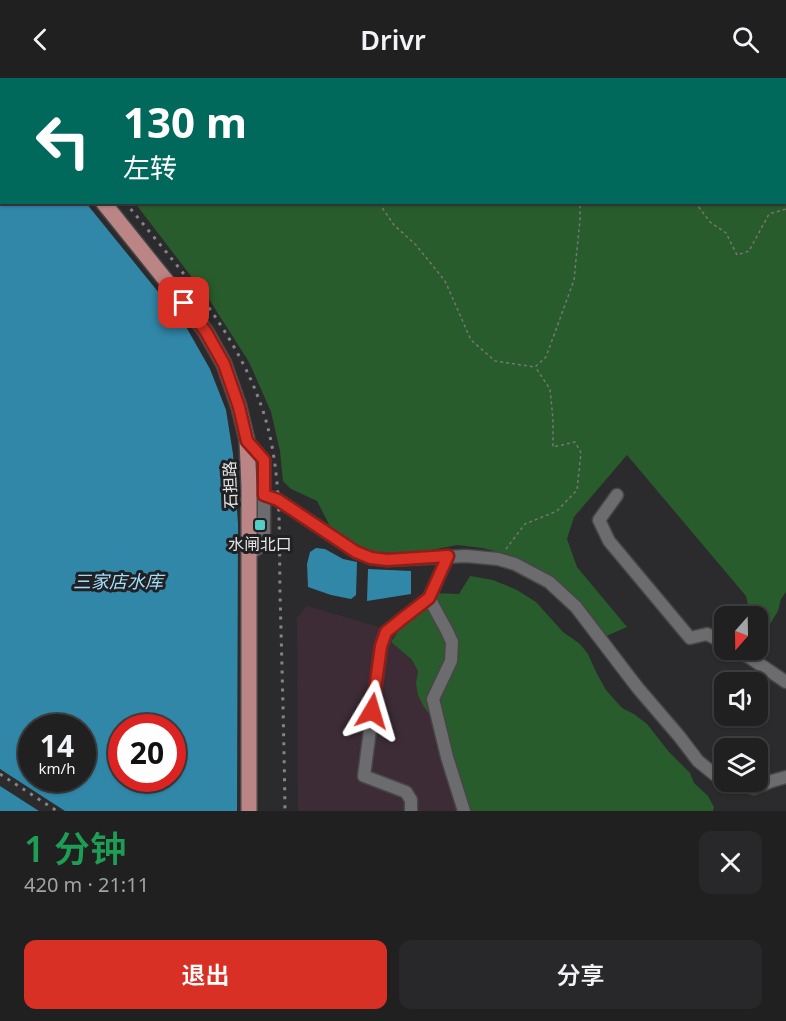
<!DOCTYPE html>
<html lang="zh">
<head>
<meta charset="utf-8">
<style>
  :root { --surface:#202021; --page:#28282a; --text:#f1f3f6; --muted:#a2a3a5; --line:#3d3e3f; --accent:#d93025 }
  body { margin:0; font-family:"Noto Sans","Noto Sans SC",sans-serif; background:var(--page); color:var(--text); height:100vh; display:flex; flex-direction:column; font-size:22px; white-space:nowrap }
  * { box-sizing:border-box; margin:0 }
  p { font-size:20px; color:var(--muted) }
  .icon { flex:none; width:33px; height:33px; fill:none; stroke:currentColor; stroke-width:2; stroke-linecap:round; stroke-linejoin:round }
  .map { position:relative; height:733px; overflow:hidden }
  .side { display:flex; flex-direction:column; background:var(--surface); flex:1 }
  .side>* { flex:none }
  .banner { position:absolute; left:0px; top:0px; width:786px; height:126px; box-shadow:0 2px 4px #0004,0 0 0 2px var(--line); background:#00695c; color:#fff; overflow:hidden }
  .needle { width:39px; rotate:200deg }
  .tools { position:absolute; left:714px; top:528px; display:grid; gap:12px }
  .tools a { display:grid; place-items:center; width:54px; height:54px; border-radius:12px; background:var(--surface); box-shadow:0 2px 4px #0004,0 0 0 2px var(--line); font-size:30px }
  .speed { position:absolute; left:18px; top:636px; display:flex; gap:12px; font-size:30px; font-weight:700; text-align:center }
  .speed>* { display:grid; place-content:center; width:78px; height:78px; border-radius:50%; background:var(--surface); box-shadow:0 2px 4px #0004,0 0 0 2px var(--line); line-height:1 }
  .speed small { font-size:15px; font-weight:400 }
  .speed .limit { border:9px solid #d22; background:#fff; color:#111 }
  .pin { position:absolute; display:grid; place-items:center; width:51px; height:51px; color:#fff; margin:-26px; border-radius:12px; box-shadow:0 3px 9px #0006 }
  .me { position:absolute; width:66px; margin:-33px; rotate:7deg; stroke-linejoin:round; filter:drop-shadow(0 0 4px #0008) }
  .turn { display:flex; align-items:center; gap:21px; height:126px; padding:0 24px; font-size:27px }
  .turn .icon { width:78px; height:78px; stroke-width:2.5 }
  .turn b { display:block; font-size:42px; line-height:51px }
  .round { display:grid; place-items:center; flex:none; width:63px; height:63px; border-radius:12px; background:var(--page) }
  .overview { display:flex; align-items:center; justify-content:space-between; height:102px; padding:0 24px }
  h1 { font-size:36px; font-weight:600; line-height:45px; color:#1e9e55 }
  .button { display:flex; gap:12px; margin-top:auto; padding:12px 24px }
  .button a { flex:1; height:69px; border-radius:12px; background:var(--accent); color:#fff; font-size:24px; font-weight:600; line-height:69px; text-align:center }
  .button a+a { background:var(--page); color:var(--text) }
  header { display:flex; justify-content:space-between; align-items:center; height:78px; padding:0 24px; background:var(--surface); font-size:27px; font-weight:600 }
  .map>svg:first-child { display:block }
  .industrial { fill:#3d2c36 }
  .forest { fill:#295c2c }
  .water { fill:#3187a8; fill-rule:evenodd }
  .pier { fill:#2b2a2c }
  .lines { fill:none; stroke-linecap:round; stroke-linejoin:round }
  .minor-casing { stroke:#464647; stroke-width:15 }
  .major-casing { stroke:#464647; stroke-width:18 }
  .path { stroke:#767677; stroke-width:1.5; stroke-dasharray:3 3; stroke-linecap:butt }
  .minor { stroke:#6c6b6d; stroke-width:12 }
  .major { stroke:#bb8586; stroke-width:15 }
  .rail { stroke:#858586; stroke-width:3; stroke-dasharray:3 6; stroke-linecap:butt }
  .route-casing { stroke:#8d1f18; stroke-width:15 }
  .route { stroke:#d93025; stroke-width:10 }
  .poi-dot { fill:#54cdc7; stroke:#212023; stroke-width:2 }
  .labels { text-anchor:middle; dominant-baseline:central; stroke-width:6; stroke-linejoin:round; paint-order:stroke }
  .street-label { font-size:16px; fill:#e6e6e7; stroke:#212023 }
  .poi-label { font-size:16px; fill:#e6e6e7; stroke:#212023 }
  .water-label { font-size:18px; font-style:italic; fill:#a1dffc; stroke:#212023 }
</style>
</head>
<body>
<header><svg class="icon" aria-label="back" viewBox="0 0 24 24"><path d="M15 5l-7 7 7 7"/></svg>Drivr<svg class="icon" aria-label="search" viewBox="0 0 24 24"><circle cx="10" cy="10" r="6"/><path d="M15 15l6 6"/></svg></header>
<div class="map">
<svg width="786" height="733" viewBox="0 0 786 733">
  <rect width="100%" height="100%" fill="#2b2a2c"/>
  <path class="industrial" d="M 307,528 L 379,549 L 396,544 L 402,549 L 391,564 L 409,580 L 418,593 L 416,605 L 424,629 L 441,652 L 463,733 L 298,733 L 297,540 Z"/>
  <g class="forest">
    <path d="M 52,0 L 786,0 L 786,514 L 781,521 L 778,533 L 770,546 L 750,535 L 746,518 L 627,377 L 574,439 L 567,461 L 577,489 L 627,549 L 604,559 L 561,511 L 535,490 L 511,477 L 482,470 L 457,467 L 416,475 L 400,481 L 372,474 L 346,463 L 334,456 L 317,423 L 291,411 L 283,403 L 280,373 L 271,334 L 249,284 L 210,223 L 135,125 L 784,124 L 784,2 L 52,2 Z"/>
    <path d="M 470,498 L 493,502 L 517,512 L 536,524 L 563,554 L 580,566 L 588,576 L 596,594 L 606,612 L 622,630 L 634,636 L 647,646 L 669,674 L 690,695 L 694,705 L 708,718 L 714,729 L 713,733 L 464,733 L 441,652 L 424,629 L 418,617 L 416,605 L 418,593 L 411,581 L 391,564 L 416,528 L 434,515 L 459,516 Z"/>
  </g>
  <g class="water">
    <path d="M 0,0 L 6,0 L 7,1 L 2,2 L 2,124 L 86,125 L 185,247 L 210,291 L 226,332 L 233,376 L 238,446 L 237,733 L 0,733 ZM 32,650 L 82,650 L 82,700 L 32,700 ZM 122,650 L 172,650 L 172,700 L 122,700 Z"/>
    <path d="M 316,470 L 325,471 L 343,481 L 357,484 L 356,517 L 351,521 L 331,517 L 308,509 L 307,486 L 310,474 Z"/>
    <path d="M 368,491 L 411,493 L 411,516 L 367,523 Z"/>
  </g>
  <path class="pier" d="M 0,691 L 65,733 L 39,733 L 0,708 Z"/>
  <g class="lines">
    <defs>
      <g id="minor">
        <path d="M 247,362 L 264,382 L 264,466 L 249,476"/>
        <path d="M 264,417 L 278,422 L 356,474 L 371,480 L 387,482 L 466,478 L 498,481 L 515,486 L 549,504 L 576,529 L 637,609 L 679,658 L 698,683 L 719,700 L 724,702"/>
        <path d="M 617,417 L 599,442 L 609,463 L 690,560 L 707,556 L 724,565"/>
        <path d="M 448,478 L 429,520 L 447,553 L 452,564 L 451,583 L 433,621 L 447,679 L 464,733"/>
        <path d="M 735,572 L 749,579 L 786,604"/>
        <path d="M 731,704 L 754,710 L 772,703 L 786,699"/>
        <path d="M 411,733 L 411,722 L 406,714 L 364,698 L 381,568 L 386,554 L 402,541 L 429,520"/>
      </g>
      <g id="major">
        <path d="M 20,0 L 21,2"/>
        <path d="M 103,124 L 184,225 L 206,254 L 224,286 L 239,329 L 247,362 L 249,409 L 249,733"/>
      </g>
    </defs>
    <use href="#minor" class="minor-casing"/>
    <use href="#major" class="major-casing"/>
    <g class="path">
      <path d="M 138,0 L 138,2"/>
      <path d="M 503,0 L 505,2"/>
      <path d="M 587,0 L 589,2"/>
      <path d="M 626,0 L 638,2"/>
      <path d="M 596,2 L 596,0"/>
      <path d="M 608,2 L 609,0"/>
      <path d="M 614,2 L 619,0"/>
      <path d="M 646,2 L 650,0"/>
      <path d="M 784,42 L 786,42"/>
      <path d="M 382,124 L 383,131 L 394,147 L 416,167 L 445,203 L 471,262 L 495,283 L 535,289 L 546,279 L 574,202 L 580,141 L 580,124"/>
      <path d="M 695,124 L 710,144 L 726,155 L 737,177 L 749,173 L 769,136 L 786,131"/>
      <path d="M 506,471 L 525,446 L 557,433 L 577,412 L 581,375 L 575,364 L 553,369 L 553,341 L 550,311 L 536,290"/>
    </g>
    <use href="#minor" class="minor"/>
    <use href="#major" class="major"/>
    <g class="rail">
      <path d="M 39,0 L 40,2"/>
      <path d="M 125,124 C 178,189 238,254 264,336 C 282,393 279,456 280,515 C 282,588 284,660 285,733"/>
      <path d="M 0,696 L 57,733"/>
    </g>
  </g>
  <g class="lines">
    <defs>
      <path id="route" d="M 184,225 L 206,254 L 224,286 L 239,329 L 247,363 L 264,382 L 264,417 L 278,422 L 356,474 L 371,480 L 387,482 L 448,478 L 429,520 L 402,541 L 386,554 L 381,568 L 372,633"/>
    </defs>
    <use href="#route" class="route-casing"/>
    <use href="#route" class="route"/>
  </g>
  <rect class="poi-dot" x="254" y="441" width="12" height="12" rx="3"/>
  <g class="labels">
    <g class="street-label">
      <text transform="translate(230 407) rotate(-92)">石担路</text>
    </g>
    <g class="poi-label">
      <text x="260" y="466">水闸北口</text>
    </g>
    <g class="water-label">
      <text x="118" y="503">三家店水库</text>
    </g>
  </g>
</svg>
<div class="tools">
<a><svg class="needle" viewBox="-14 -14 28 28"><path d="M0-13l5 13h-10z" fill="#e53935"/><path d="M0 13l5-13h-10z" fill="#a2a3a5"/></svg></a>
<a><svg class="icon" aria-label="sound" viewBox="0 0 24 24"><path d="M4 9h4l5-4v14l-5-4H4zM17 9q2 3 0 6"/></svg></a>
<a><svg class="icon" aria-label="layers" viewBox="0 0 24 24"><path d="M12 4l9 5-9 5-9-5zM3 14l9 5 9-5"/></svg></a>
</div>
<div class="speed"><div>14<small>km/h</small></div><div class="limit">20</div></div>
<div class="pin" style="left:184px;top:225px;background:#d93025"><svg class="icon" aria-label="arrive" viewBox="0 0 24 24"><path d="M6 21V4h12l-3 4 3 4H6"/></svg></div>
<svg class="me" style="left:372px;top:633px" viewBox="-20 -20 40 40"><path d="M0-17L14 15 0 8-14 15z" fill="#d93025" stroke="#fff" stroke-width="4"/></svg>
<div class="banner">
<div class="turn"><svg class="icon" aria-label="left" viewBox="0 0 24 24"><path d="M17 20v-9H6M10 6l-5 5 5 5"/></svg><div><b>130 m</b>左转</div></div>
</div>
</div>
<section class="side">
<div class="overview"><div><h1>1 分钟</h1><p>420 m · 21:11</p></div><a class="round"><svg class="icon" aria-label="close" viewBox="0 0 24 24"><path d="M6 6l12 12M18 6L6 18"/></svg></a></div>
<div class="button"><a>退出</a><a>分享</a></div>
</section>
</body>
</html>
